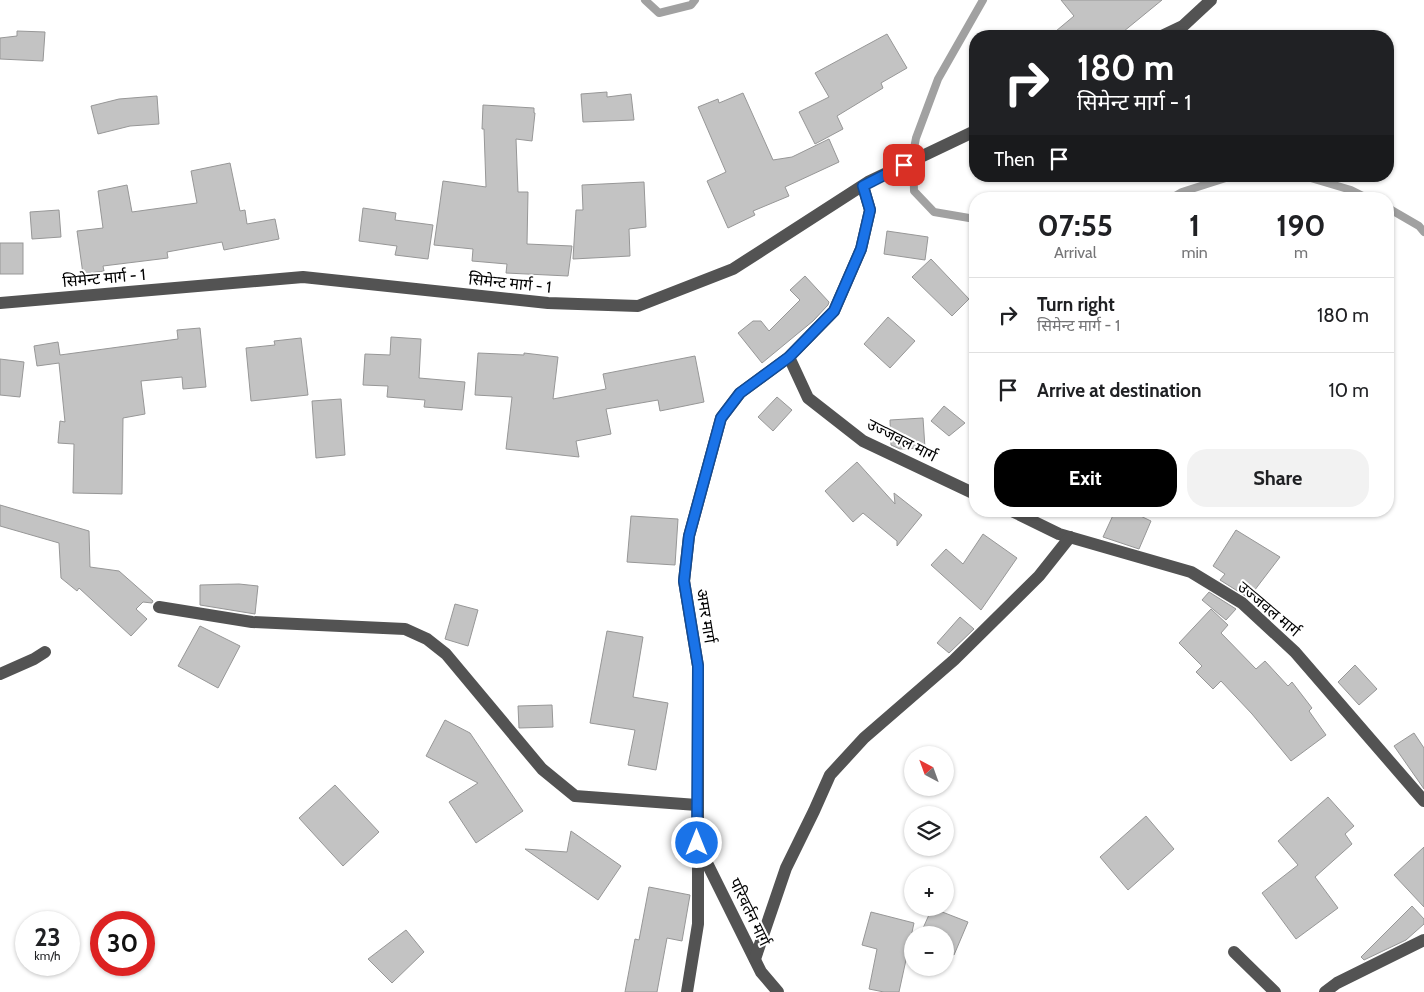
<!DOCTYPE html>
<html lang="en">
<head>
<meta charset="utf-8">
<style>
  :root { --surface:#fff; --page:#f2f2f2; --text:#202124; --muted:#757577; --line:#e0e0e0; --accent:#000 }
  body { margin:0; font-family:Cabin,"Noto Sans Devanagari",sans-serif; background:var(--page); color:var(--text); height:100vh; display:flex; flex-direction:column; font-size:19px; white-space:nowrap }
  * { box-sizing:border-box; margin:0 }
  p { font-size:16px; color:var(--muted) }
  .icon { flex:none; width:28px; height:28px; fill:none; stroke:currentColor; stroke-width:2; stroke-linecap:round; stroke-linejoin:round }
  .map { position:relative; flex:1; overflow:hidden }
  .sheet { position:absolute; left:969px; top:192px; width:425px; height:325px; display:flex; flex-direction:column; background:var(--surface); border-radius:20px; box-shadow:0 1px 4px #0004 }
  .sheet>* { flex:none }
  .guide { position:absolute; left:969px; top:30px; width:425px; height:152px; border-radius:20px; box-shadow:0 1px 4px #0004; background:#202124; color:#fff; overflow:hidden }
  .needle { width:32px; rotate:319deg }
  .tools { position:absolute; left:904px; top:746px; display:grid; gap:10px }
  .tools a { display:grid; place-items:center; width:50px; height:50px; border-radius:50%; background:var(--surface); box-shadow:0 1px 4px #0004; font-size:25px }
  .speed { position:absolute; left:15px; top:911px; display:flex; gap:10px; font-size:25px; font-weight:700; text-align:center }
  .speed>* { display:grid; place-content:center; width:65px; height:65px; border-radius:50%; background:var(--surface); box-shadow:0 1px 4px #0004; line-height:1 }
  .speed small { font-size:12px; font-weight:400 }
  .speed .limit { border:8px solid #d22; background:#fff; color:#111 }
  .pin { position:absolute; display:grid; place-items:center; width:42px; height:42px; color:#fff; margin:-21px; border-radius:10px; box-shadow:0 2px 8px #0006 }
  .me { position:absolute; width:55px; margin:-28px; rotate:0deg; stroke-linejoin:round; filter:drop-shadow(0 0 4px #0008) }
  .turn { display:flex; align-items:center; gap:18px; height:105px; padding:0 25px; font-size:22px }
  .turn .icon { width:65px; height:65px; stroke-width:2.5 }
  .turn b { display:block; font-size:35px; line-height:42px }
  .then { display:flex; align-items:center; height:48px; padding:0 25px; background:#0003; gap:10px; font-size:19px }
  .eta { display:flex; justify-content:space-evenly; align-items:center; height:85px; text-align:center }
  .eta b { font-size:30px; font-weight:700; line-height:35px }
  .button { display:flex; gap:10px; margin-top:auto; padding:10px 25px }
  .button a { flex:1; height:58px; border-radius:20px; background:var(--accent); color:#fff; font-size:20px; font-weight:700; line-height:58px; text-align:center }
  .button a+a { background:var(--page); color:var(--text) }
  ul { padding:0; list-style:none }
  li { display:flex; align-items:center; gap:15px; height:75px; padding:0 25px; border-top:1px solid var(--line) }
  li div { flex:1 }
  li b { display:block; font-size:19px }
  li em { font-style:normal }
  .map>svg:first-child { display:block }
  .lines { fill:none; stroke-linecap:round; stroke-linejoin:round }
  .stream { stroke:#a1a1a1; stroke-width:8 }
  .building { fill:#c3c3c3; stroke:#979797 }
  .minor { stroke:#535353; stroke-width:12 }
  .route-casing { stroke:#114b97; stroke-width:12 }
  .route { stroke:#1a73e8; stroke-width:9 }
  .labels { text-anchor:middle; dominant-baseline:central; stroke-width:4; stroke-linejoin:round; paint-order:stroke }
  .street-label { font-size:16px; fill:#000; stroke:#fff }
</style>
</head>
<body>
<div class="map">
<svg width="1424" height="992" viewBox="0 0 1424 992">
  <rect width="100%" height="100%" fill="#fff"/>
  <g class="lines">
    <g class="stream">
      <path d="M 645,0 L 659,13 L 691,5 L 695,0"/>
      <path d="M 1304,176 L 1351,190 L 1369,199"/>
      <path d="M 1170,199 L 1182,192 L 1232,176"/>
      <path d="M 1388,208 L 1419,226 L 1424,232"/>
      <path d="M 975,219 L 934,212 L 914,191 L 913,154 L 916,138 L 938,79 L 983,0"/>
    </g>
  </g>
  <g class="building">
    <path d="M 1061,0 L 1162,0 L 1118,36 L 1050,36 L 1074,16 Z"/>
    <path d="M 17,31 L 45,32 L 43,61 L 0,59 L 0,38 L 17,36 Z"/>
    <path d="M 887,34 L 907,68 L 881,83 L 883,88 L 837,116 L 843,129 L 815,144 L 799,112 L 829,97 L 815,73 Z"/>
    <path d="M 607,92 L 607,97 L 631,94 L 634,120 L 583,122 L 581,94 Z"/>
    <path d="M 743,93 L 773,160 L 792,157 L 829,139 L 839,162 L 785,187 L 789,196 L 753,211 L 755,215 L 728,228 L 707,181 L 726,172 L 698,107 L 718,99 L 719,103 Z"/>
    <path d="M 157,96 L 159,124 L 130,126 L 98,134 L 91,106 L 119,99 Z"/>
    <path d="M 483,105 L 534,108 L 534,113 L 535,113 L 532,141 L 516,139 L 518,192 L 528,192 L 527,244 L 572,246 L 568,276 L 506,273 L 507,264 L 472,261 L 473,249 L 434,245 L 443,181 L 486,187 L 484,129 L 482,129 Z"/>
    <path d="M 230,163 L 240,211 L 245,210 L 247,224 L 275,219 L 279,239 L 224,250 L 222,242 L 167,252 L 168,258 L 103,266 L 104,271 L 83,274 L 77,231 L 103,228 L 98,191 L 127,185 L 132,212 L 197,203 L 191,171 Z"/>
    <path d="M 644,182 L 646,227 L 629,229 L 630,256 L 573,259 L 576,210 L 583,210 L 582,185 Z"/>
    <path d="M 363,208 L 396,213 L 395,220 L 433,225 L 428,259 L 395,255 L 397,246 L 359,241 Z"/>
    <path d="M 59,210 L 61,237 L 32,239 L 30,212 Z"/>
    <path d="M 887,231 L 928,237 L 925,260 L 884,254 Z"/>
    <rect x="0" y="243" width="23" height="31"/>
    <path d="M 931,259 L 969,299 L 952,316 L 912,277 Z"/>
    <path d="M 805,276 L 829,302 L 828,305 L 813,321 L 762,363 L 738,333 L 753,321 L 761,321 L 769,331 L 800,300 L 790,290 Z"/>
    <path d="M 888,317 L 915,341 L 890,368 L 864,344 Z"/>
    <path d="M 200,328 L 206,387 L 183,389 L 182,377 L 141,381 L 145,414 L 123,418 L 122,494 L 73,493 L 74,444 L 58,443 L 60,421 L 65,422 L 59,363 L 37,366 L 34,346 L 58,342 L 60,355 L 178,339 L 177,330 Z"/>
    <path d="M 391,337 L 421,339 L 419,378 L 465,382 L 462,410 L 424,407 L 425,400 L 387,397 L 388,386 L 363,385 L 365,354 L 390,355 Z"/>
    <path d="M 301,338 L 308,395 L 251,401 L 246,348 L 275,345 L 274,341 Z"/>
    <path d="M 478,353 L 524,355 L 524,353 L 558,357 L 553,399 L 606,389 L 603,374 L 695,356 L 704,402 L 660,411 L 658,400 L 606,409 L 611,434 L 576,441 L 579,457 L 506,449 L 512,397 L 475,395 Z"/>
    <path d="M 0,359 L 24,362 L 20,397 L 0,395 Z"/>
    <path d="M 777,397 L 792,410 L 773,431 L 758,417 Z"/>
    <path d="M 341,399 L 345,455 L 316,458 L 312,401 Z"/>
    <path d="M 944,406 L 965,423 L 949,436 L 931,421 Z"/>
    <path d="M 923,418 L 925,448 L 900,449 L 891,445 L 890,420 Z"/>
    <path d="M 857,462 L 895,504 L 894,493 L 922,515 L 897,546 L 897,541 L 863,513 L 853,522 L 825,491 Z"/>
    <path d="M 0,505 L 89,531 L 90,567 L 119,571 L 153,601 L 152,603 L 143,602 L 136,609 L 147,619 L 131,636 L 79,588 L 77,591 L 61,578 L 59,543 L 0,526 Z"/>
    <path d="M 1115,511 L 1130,511 L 1151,521 L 1139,549 L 1103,537 Z"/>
    <path d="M 631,516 L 678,519 L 675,565 L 627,562 Z"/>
    <path d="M 1236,530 L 1280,557 L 1254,591 L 1252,590 L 1247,597 L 1220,580 L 1225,574 L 1213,566 Z"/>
    <path d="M 983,534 L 1017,558 L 981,610 L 931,565 L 946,549 L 963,564 Z"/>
    <path d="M 239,584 L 258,586 L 255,614 L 200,605 L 200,585 Z"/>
    <path d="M 1209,592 L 1236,609 L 1226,620 L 1202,600 Z"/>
    <path d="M 455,604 L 478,610 L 468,646 L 445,639 Z"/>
    <path d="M 1211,609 L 1228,625 L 1221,633 L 1256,669 L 1265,661 L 1288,686 L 1292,682 L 1312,708 L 1309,711 L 1326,735 L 1291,761 L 1252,714 L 1221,681 L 1213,689 L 1196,672 L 1202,666 L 1179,643 Z"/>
    <path d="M 960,617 L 974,629 L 949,653 L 937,643 Z"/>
    <path d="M 200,626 L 240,646 L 218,688 L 178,666 Z"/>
    <path d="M 607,631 L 643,637 L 633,697 L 668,703 L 656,770 L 628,765 L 635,730 L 590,723 Z"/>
    <path d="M 1355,665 L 1377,689 L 1359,705 L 1338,682 Z"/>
    <path d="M 552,705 L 553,727 L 519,728 L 518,706 Z"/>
    <path d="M 445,720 L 470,733 L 523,811 L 476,843 L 449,802 L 478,783 L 426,756 Z"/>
    <path d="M 1414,733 L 1424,748 L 1424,789 L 1394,746 Z"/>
    <path d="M 335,785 L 379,832 L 343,866 L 299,818 Z"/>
    <path d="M 1328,797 L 1354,826 L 1345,834 L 1352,844 L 1315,877 L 1338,908 L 1296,939 L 1262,893 L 1298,865 L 1278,841 Z"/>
    <path d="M 1146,816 L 1174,849 L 1128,890 L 1100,857 Z"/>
    <path d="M 571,831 L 621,866 L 598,900 L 525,849 L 567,852 Z"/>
    <path d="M 1424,847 L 1424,907 L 1394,875 Z"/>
    <path d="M 649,887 L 690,895 L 682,941 L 667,938 L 657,992 L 625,992 L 635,939 L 639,940 Z"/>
    <path d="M 1412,906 L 1424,919 L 1424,924 L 1406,940 L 1364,960 L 1361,957 Z"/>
    <path d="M 932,908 L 968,922 L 954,955 L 945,951 L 945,935 L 920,935 Z"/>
    <path d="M 871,912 L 914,923 L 899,992 L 884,992 L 869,989 L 877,949 L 862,945 Z"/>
    <path d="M 406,930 L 424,952 L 392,983 L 368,959 Z"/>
  </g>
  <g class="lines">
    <g class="minor">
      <path d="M 1162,36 L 1183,26 L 1211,0"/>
      <path d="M 0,303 L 303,277 L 548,303 L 638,306 L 733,269 L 868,182 L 975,131"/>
      <path d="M 789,357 L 808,398 L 863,441 L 975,494"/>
      <path d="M 1012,511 L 1059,534 L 1191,572 L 1242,603 L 1295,652 L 1424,801"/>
      <path d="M 159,607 L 252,622 L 405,629 L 427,639 L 446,654 L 542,769 L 575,796 L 697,805"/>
      <path d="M 0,674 L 34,659 L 45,652"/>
      <path d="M 698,845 L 761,972 L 778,992"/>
      <path d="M 1234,952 L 1275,992"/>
      <path d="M 755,959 L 786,868 L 814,811 L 830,775 L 864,738 L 954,660 L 1039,576 L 1070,537"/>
      <path d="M 687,992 L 698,924 L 698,666 L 684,581 L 689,536 L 721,418 L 740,393 L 789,357 L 834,311 L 861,249 L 870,210 L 863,186"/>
      <path d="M 1325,992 L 1337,983 L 1424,940"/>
    </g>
  </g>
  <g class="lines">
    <defs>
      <path id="route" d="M 697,843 L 698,666 L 684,581 L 689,536 L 721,418 L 740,393 L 789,357 L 834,311 L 861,249 L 870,210 L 863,186 L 904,165"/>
    </defs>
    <use href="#route" class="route-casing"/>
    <use href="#route" class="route"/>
  </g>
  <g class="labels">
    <g class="street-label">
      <text transform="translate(104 278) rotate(-5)">सिमेन्ट मार्ग - 1</text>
      <text transform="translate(510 283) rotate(6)">सिमेन्ट मार्ग - 1</text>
      <text transform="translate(902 440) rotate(27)">उज्जवल मार्ग</text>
      <text transform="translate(1269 609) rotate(40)">उज्जवल मार्ग</text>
      <text transform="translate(706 616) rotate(81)">अमर मार्ग</text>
      <text transform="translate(750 912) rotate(64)">परिवर्तन मार्ग</text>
    </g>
  </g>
</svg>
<div class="tools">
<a><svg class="needle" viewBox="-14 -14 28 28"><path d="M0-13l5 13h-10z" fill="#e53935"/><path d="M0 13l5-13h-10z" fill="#757577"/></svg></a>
<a><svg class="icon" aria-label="layers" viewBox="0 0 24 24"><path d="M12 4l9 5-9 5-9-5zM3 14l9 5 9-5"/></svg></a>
<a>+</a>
<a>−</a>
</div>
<div class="speed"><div>23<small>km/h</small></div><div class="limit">30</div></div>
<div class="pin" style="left:904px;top:165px;background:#d93025"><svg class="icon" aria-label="arrive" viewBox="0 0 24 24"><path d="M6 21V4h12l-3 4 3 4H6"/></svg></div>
<svg class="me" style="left:697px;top:843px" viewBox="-20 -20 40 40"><circle r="17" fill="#1a73e8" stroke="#fff" stroke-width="3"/><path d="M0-11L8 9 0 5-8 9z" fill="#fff"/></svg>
<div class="guide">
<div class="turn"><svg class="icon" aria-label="right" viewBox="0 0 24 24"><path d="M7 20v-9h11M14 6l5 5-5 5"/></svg><div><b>180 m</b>सिमेन्ट मार्ग - 1</div></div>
<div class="then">Then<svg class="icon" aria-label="arrive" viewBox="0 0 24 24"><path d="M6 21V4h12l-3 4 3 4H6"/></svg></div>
</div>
<section class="sheet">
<div class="eta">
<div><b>07:55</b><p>Arrival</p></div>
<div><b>1</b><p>min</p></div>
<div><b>190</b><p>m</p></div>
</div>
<ul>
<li><svg class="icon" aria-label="right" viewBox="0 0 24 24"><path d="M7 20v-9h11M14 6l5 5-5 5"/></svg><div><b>Turn right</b><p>सिमेन्ट मार्ग - 1</p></div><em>180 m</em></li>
<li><svg class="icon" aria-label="arrive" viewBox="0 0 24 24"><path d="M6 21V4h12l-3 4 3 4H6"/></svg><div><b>Arrive at destination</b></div><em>10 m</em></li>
</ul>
<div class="button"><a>Exit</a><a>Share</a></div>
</section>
</div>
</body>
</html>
